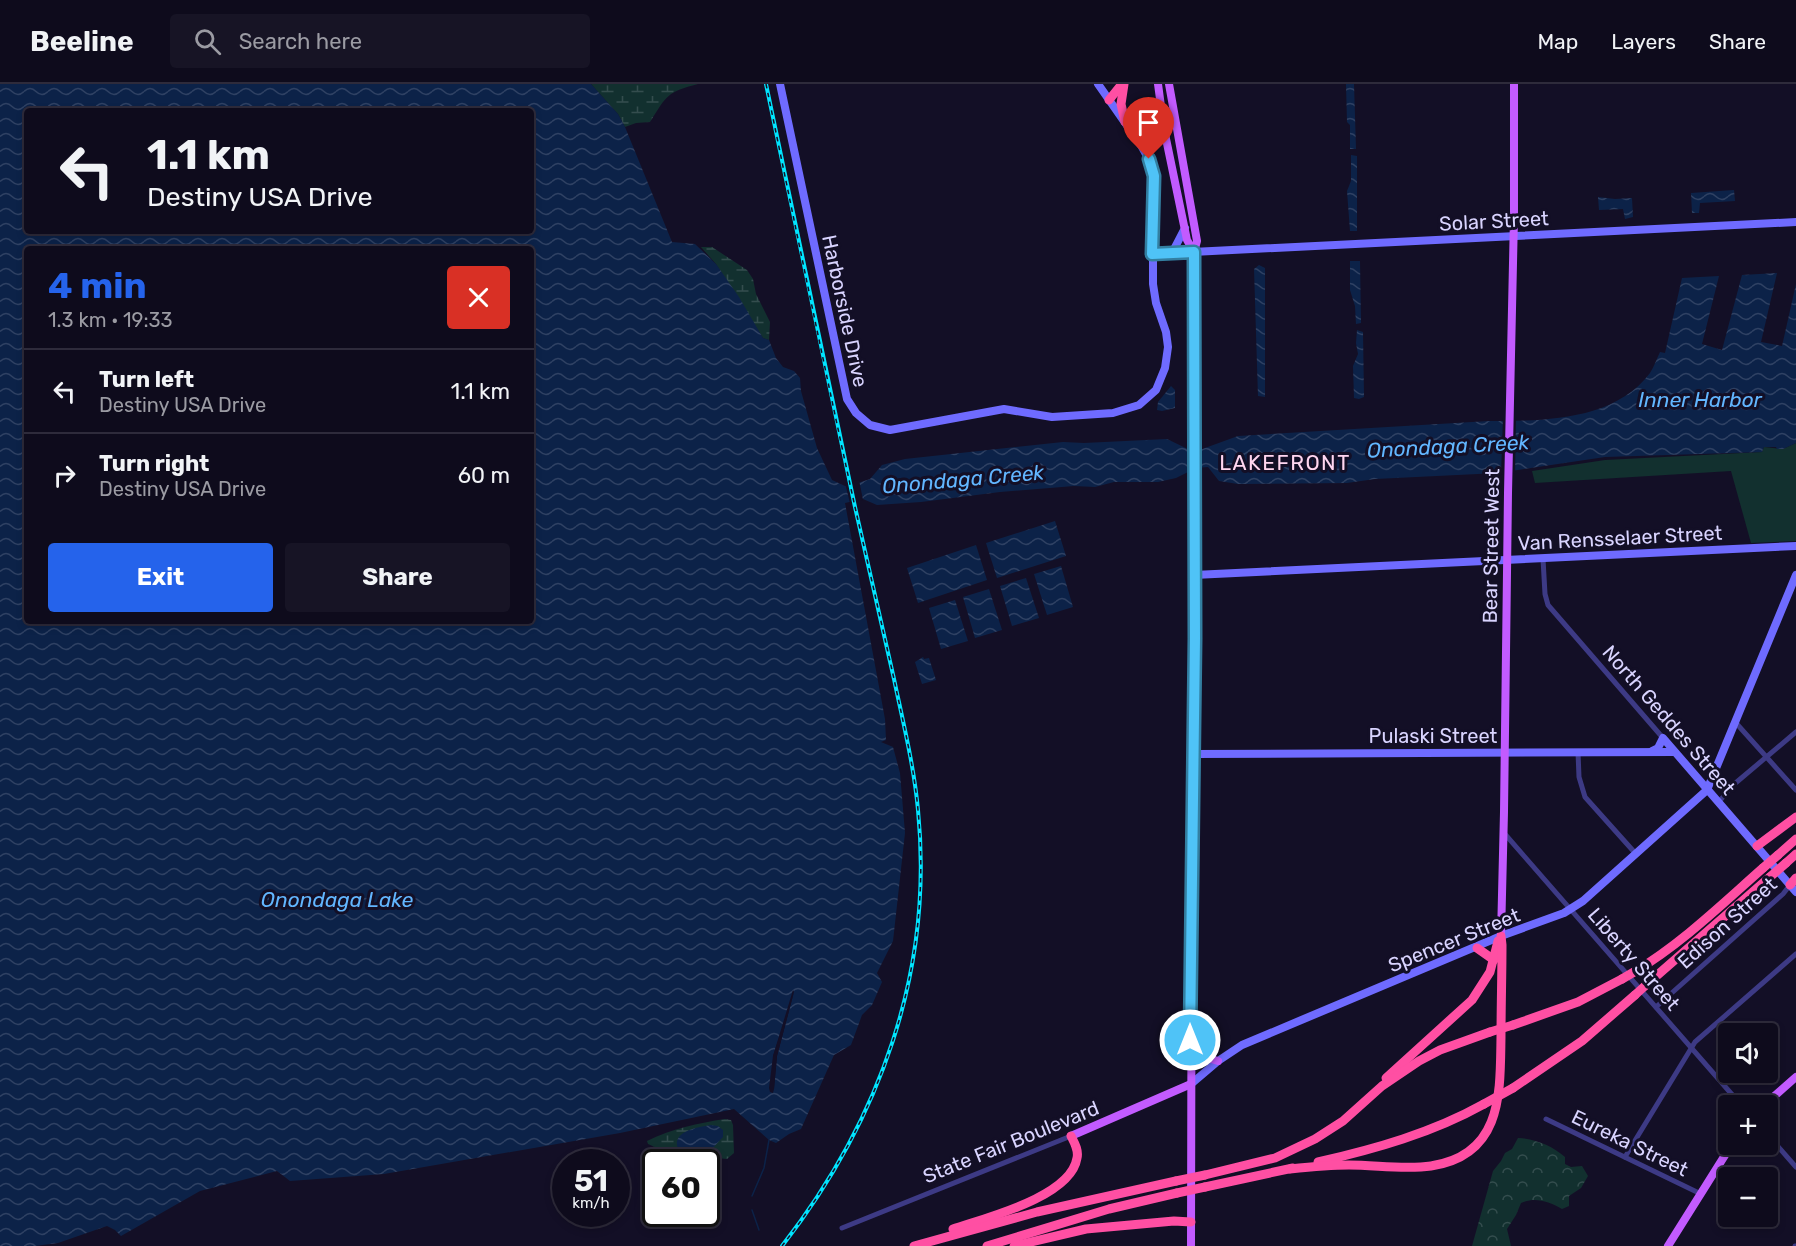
<!DOCTYPE html>
<html lang="en">
<head>
<meta charset="utf-8">
<style>
  :root { --surface:#0e0b1c; --page:#171425; --text:#f1f3f6; --muted:#9b9ba3; --line:#2e2b3b; --accent:#2563eb }
  body { margin:0; font-family:Rubik,sans-serif; background:var(--page); color:var(--text); height:100vh; display:flex; flex-direction:column; font-size:22px; white-space:nowrap }
  * { box-sizing:border-box; margin:0 }
  p { font-size:20px; color:var(--muted) }
  .icon { flex:none; width:33px; height:33px; fill:none; stroke:currentColor; stroke-width:2; stroke-linecap:round; stroke-linejoin:round }
  .map { position:relative; flex:1; overflow:hidden }
  .panel { position:absolute; left:24px; top:162px; width:510px; height:378px; display:flex; flex-direction:column; background:var(--surface); border-radius:6px; box-shadow:0 3px 9px #0003,0 0 0 2px var(--line) }
  .panel>* { flex:none }
  .banner { position:absolute; left:24px; top:24px; width:510px; height:126px; border-radius:6px; box-shadow:0 3px 9px #0003,0 0 0 2px var(--line); background:#0e0b1c; color:var(--text); overflow:hidden }
  .controls { position:absolute; left:1718px; top:939px; display:grid; gap:12px }
  .controls a { display:grid; place-items:center; width:60px; height:60px; border-radius:6px; background:var(--surface); box-shadow:0 3px 9px #0003,0 0 0 2px var(--line); font-size:30px }
  .speed { position:absolute; left:552px; top:1065px; display:flex; gap:12px; font-size:30px; font-weight:700; text-align:center }
  .speed>* { display:grid; place-content:center; width:78px; height:78px; border-radius:50%; background:var(--surface); box-shadow:0 3px 9px #0003,0 0 0 2px var(--line); line-height:1 }
  .speed small { font-size:15px; font-weight:400 }
  .speed .limit { border:3px solid #111; border-radius:9px; background:#fff; color:#111 }
  .pin { position:absolute; display:grid; place-items:center; width:51px; height:51px; color:#fff; margin:-62px -26px; border-radius:50% 50% 50% 0; rotate:-45deg; box-shadow:0 0 6px #0007 }
  .pin .icon { rotate:45deg }
  .me { position:absolute; width:66px; margin:-33px; rotate:0deg; stroke-linejoin:round; filter:drop-shadow(0 0 4px #0008) }
  .turn { display:flex; align-items:center; gap:21px; height:126px; padding:0 24px; font-size:27px }
  .turn .icon { width:78px; height:78px; stroke-width:2.5 }
  .turn b { display:block; font-size:42px; line-height:51px }
  .round { display:grid; place-items:center; flex:none; width:63px; height:63px; border-radius:6px; background:var(--page) }
  .overview { display:flex; align-items:center; justify-content:space-between; height:102px; padding:0 24px }
  h1 { font-size:36px; font-weight:700; line-height:45px; color:var(--accent) }
  .primary-button { display:flex; gap:12px; margin-top:auto; padding:12px 24px }
  .primary-button a { flex:1; height:69px; border-radius:6px; background:var(--accent); color:#fff; font-size:24px; font-weight:700; line-height:69px; text-align:center }
  .primary-button a+a { background:var(--page); color:var(--text) }
  ul { padding:0; list-style:none }
  li { display:flex; align-items:center; gap:18px; height:84px; padding:0 24px; border-top:2px solid var(--line) }
  li div { flex:1 }
  li b { display:block; font-size:22px }
  li em { font-style:normal }
  header { display:flex; align-items:center; gap:36px; box-sizing:border-box; height:84px; padding:0 30px; background:var(--surface); border-bottom:2px solid var(--line) }
  header strong { font-size:28px }
  nav { display:flex; gap:33px; margin-inline-start:auto; font-size:21px }
  .search { width:420px; height:54px; background:var(--page); display:flex; align-items:center; gap:15px; box-sizing:border-box; padding:0 21px; border-radius:6px; color:var(--muted); font-size:22px }
  .map>svg:first-child { display:block }
  .forest { fill:url(#forest-crowns) }
  .wetland { fill:url(#wetland-marsh) }
  .park { fill:#12302f }
  .water { fill:url(#water-waves); fill-rule:evenodd }
  .pier { fill:#130f26 }
  .lines { fill:none; stroke-linecap:round; stroke-linejoin:round }
  .stream { stroke:#0c2248; stroke-width:1.5 }
  .street { stroke:#3d3a85; stroke-width:5 }
  .secondary { stroke:#6f6bff; stroke-width:8 }
  .primary { stroke:#c25bff; stroke-width:8 }
  .highway { stroke:#ff4fa3; stroke-width:9 }
  .rail-casing { stroke:#00e5ff; stroke-width:4 }
  .rail { stroke:#130f26; stroke-width:1.5; stroke-dasharray:4.5; stroke-linecap:butt }
  .highway-bridge { stroke:#ff4fa3; stroke-width:9 }
  .route-casing { stroke:#337fa1; stroke-width:15 }
  .route { stroke:#4fc3f7; stroke-width:10 }
  .labels { text-anchor:middle; dominant-baseline:central; stroke-width:6; stroke-linejoin:round; paint-order:stroke }
  .street-label { font-size:20px; fill:#d9d4ff; stroke:#130f26 }
  .water-label { font-size:21px; font-style:italic; fill:#62b6ff; stroke:#130f26 }
  .neighbourhood-label { font-size:21px; letter-spacing:1.5px; fill:#ffd6f0; stroke:#130f26 }
</style>
</head>
<body>
<header>
<strong>Beeline</strong>
<div class="search"><svg class="icon" aria-label="search" viewBox="0 0 24 24"><circle cx="10" cy="10" r="6"/><path d="M15 15l6 6"/></svg>Search here</div>
<nav><a>Map</a><a>Layers</a><a>Share</a></nav>
</header>
<div class="map">
<svg width="1796" height="1162" viewBox="0 0 1796 1162">
  <defs>
    <pattern id="forest-crowns" width="20" height="18" patternUnits="userSpaceOnUse" patternTransform="scale(1.5)"><rect width="20" height="18" fill="#12302f"/><path d="M2 6a3 3 0 1 1 6 0M12 15a3 3 0 1 1 6 0" fill="none" stroke="#344d4e"/></pattern>
    <pattern id="wetland-marsh" width="20" height="14" patternUnits="userSpaceOnUse" patternTransform="scale(1.5)"><rect width="20" height="14" fill="#12302f"/><path d="M1 5h8M5 5V1M11 12h8M15 12V8" fill="none" stroke="#344d4e"/></pattern>
    <pattern id="water-waves" width="16" height="10" patternUnits="userSpaceOnUse" patternTransform="scale(1.5)"><rect width="16" height="10" fill="#0c2248"/><path d="M0 5q4-4 8 0t8 0" fill="none" stroke="#2f4163"/></pattern>
  </defs>
  <rect width="100%" height="100%" fill="#130f26"/>
  <path class="forest" d="M 1518,1054 C 1536,1055 1552,1062 1565,1073 L 1565,1080 L 1571,1083 L 1582,1082 L 1588,1092 L 1581,1104 L 1569,1112 L 1569,1122 L 1562,1125 C 1548,1117 1535,1113 1521,1119 L 1516,1131 L 1507,1145 L 1511,1162 L 1472,1162 L 1493,1087 L 1501,1077 L 1505,1069 L 1512,1065 Z"/>
  <g class="wetland">
    <path d="M 591,0 L 698,0 C 667,8 667,11 650,38 L 636,39 L 625,43 L 618,30 Z"/>
    <path d="M 701,163 L 712,163 L 747,186 L 753,195 L 756,210 L 770,238 L 769,256 L 763,254 L 716,180 Z"/>
    <path d="M 725,1035 L 731,1036 L 733,1041 L 734,1069 L 727,1075 L 696,1072 L 677,1073 L 648,1060 L 647,1057 C 671,1045 699,1039 725,1035 Z"/>
  </g>
  <path class="park" d="M 1796,359 L 1796,457 L 1751,459 L 1731,387 L 1535,399 L 1532,387 L 1605,376 L 1762,368 L 1764,363 L 1783,365 Z"/>
  <g class="water">
    <path d="M 0,0 L 591,0 L 618,30 L 625,43 L 672,158 L 695,160 L 716,180 L 739,213 L 763,254 L 769,256 L 776,274 L 783,283 L 794,287 L 800,294 L 801,307 L 817,364 L 832,396 L 845,402 L 861,398 L 870,395 L 882,381 L 905,375 L 1063,358 L 1084,359 L 1167,355 L 1194,368 L 1238,352 L 1489,337 C 1543,337 1614,337 1650,289 C 1654,283 1657,274 1660,268 L 1665,269 L 1682,194 L 1719,192 L 1702,260 L 1722,266 L 1742,191 L 1777,189 L 1761,258 L 1782,262 L 1796,200 L 1796,359 L 1783,365 L 1777,365 L 1776,363 L 1764,363 L 1762,368 L 1605,373 L 1498,389 L 1375,395 L 1347,399 L 1238,400 L 1219,397 L 1208,383 L 1196,384 L 1176,394 L 1158,398 L 1114,398 L 1095,403 L 1074,402 L 1000,408 L 921,418 L 877,421 L 863,415 L 845,419 L 885,635 L 886,656 L 881,658 L 893,663 L 900,689 L 905,749 L 893,857 L 877,889 L 882,898 L 872,921 L 862,931 L 851,961 L 834,971 L 801,1045 L 789,1050 L 776,1059 L 769,1056 L 734,1025 L 620,1049 L 384,1090 L 290,1097 L 277,1087 L 200,1107 L 121,1152 L 115,1146 L 107,1142 L 58,1159 L 35,1162 L 0,1162 ZM 27,27 L 531,27 L 531,147 L 27,147 ZM 27,165 L 531,165 L 531,537 L 27,537 ZM 794,908 L 777,972 L 774,1005 L 773,972 Z"/>
    <path d="M 1346,0 L 1354,0 L 1356,65 L 1350,65 L 1350,41 L 1347,38 Z"/>
    <path d="M 1351,71 L 1357,72 L 1357,147 L 1350,147 L 1347,107 L 1351,97 Z"/>
    <path d="M 1734,106 L 1735,117 L 1700,119 L 1699,129 L 1692,129 L 1691,109 Z"/>
    <path d="M 1598,113 L 1615,115 L 1632,114 L 1633,133 L 1625,135 L 1623,125 L 1599,126 Z"/>
    <path d="M 1350,177 L 1360,177 L 1361,239 L 1356,240 L 1355,222 L 1350,206 Z"/>
    <path d="M 1259,181 L 1265,184 L 1265,313 L 1258,312 L 1254,185 Z"/>
    <path d="M 1357,246 L 1363,248 L 1364,313 L 1359,315 L 1354,314 L 1353,282 L 1358,270 L 1356,259 Z"/>
    <path d="M 1171,302 L 1175,306 L 1175,324 L 1162,327 L 1157,326 L 1158,318 Z"/>
    <path d="M 1055,437 L 1066,472 L 997,494 L 986,459 Z"/>
    <path d="M 976,461 L 987,496 L 918,519 L 907,484 Z"/>
    <path d="M 1061,482 L 1073,523 L 1047,531 L 1034,490 Z"/>
    <path d="M 1026,494 L 1039,534 L 1012,542 L 1000,502 Z"/>
    <path d="M 989,505 L 1002,546 L 975,554 L 963,513 Z"/>
    <path d="M 955,516 L 968,557 L 941,565 L 929,524 Z"/>
    <path d="M 923,573 L 924,575 L 929,574 L 936,596 L 922,600 L 915,578 Z"/>
    <path d="M 711,1041 L 718,1042 L 723,1046 L 723,1053 L 710,1067 C 699,1067 690,1070 680,1068 C 667,1048 698,1043 711,1041 Z"/>
  </g>
  <g class="pier">
    <path d="M 1503,334 L 1516,334 L 1515,389 L 1501,391 Z"/>
    <path d="M 859,396 L 863,416 L 850,419 L 845,399 Z"/>
    <path d="M 793,906 L 794,908 L 777,972 L 774,1005 L 773,1009 L 770,1008 L 769,1004 L 773,972 Z"/>
  </g>
  <g class="lines">
    <g class="stream">
      <path d="M 752,1112 L 764,1084 L 769,1056"/>
      <path d="M 752,1126 L 759,1146"/>
    </g>
    <g class="street">
      <path d="M 1543,475 L 1545,510 L 1548,521 L 1663,654"/>
      <path d="M 1736,639 L 1796,706"/>
      <path d="M 1578,668 L 1579,693 L 1585,713 L 1636,770"/>
      <path d="M 1713,694 C 1719,703 1723,704 1732,702"/>
      <path d="M 1718,719 L 1732,702 L 1796,648"/>
      <path d="M 1504,749 L 1742,1022"/>
      <path d="M 1656,923 L 1783,810 L 1790,801"/>
      <path d="M 1546,1035 L 1701,1110"/>
      <path d="M 1767,1050 L 1796,1083"/>
      <path d="M 1625,1073 L 1695,958 L 1796,870"/>
      <path d="M 842,1144 L 1071,1052"/>
      <path d="M 1795,1162 L 1796,1162"/>
    </g>
    <g class="secondary">
      <path d="M 780,0 L 847,315 L 856,329 L 870,341 L 890,346 L 1004,325 L 1052,333 L 1113,329 L 1139,321 L 1156,306 L 1165,284 L 1168,263 L 1166,248 L 1156,219 L 1153,200 L 1153,83 L 1142,63 L 1098,0"/>
      <path d="M 1172,169 L 1185,144"/>
      <path d="M 1152,170 L 1796,138"/>
      <path d="M 1194,491 L 1796,462"/>
      <path d="M 1652,667 L 1658,664 L 1663,654 L 1796,808"/>
      <path d="M 1193,670 L 1674,668"/>
      <path d="M 1191,1000 L 1218,977 L 1242,961 L 1501,852 L 1564,829 L 1583,817 L 1707,706 L 1796,491"/>
    </g>
    <g class="primary">
      <path d="M 1158,0 L 1164,45 L 1187,156 L 1194,168"/>
      <path d="M 1169,0 L 1197,157 L 1194,168 L 1193,198 L 1195,554 L 1192,678 L 1191,1162"/>
      <path d="M 1501,852 L 1504,728 L 1508,409 L 1514,133 L 1514,0"/>
      <path d="M 1191,958 L 1201,972 L 1218,977"/>
      <path d="M 1763,1022 L 1796,993"/>
      <path d="M 1071,1052 L 1191,1000"/>
      <path d="M 1668,1162 L 1732,1060"/>
    </g>
    <g class="highway">
      <path d="M 1124,0 L 1121,20 L 1125,38"/>
      <path d="M 1109,16 L 1122,0"/>
      <path d="M 1757,762 L 1796,733"/>
      <path d="M 1778,771 L 1796,755"/>
      <path d="M 1786,779 L 1796,770"/>
      <path d="M 1790,801 L 1796,794"/>
      <path d="M 1477,864 L 1494,876"/>
      <path d="M 1634,888 C 1681,860 1721,821 1763,784"/>
      <path d="M 1646,901 L 1770,793"/>
      <path d="M 1513,941 L 1578,918 L 1622,895"/>
      <path d="M 1386,994 L 1472,916 L 1490,888 L 1498,857"/>
      <path d="M 1513,1004 L 1582,957 L 1635,911"/>
      <path d="M 1318,1078 C 1375,1065 1432,1049 1484,1020"/>
      <path d="M 1290,1085 C 1309,1083 1330,1081 1349,1081 C 1376,1081 1405,1086 1431,1082 C 1503,1071 1500,1009 1501,953 C 1501,922 1502,892 1502,861 L 1501,852"/>
      <path d="M 1205,1091 L 1275,1074 L 1315,1055 L 1343,1037 L 1382,1002 L 1419,977 L 1440,966 L 1490,948"/>
      <path d="M 1205,1103 L 1293,1084"/>
      <path d="M 953,1145 C 985,1134 1071,1113 1077,1074 C 1079,1066 1074,1058 1071,1052"/>
      <path d="M 914,1162 L 1037,1128 L 1176,1097"/>
      <path d="M 987,1162 L 1109,1125 L 1177,1109"/>
      <path d="M 1014,1162 L 1086,1145 L 1174,1137 L 1191,1138"/>
    </g>
    <defs>
      <path id="rail" d="M 766,0 C 795,141 824,282 855,423 C 868,480 881,537 894,595 C 903,638 914,682 918,726 C 934,887 880,1036 782,1162"/>
    </defs>
    <use href="#rail" class="rail-casing"/>
    <use href="#rail" class="rail"/>
    <g class="highway-bridge">
      <path d="M 1763,784 L 1778,771"/>
      <path d="M 1770,793 L 1786,779"/>
      <path d="M 1622,895 L 1634,888"/>
      <path d="M 1635,911 L 1646,901"/>
      <path d="M 1490,948 L 1513,941"/>
      <path d="M 1484,1020 L 1513,1004"/>
      <path d="M 1176,1097 L 1205,1091"/>
      <path d="M 1177,1109 L 1205,1103"/>
    </g>
  </g>
  <g class="lines">
    <defs>
      <path id="route" d="M 1149,75 L 1154,92 L 1152,170 L 1194,168 L 1195,554 L 1190,956"/>
    </defs>
    <use href="#route" class="route-casing"/>
    <use href="#route" class="route"/>
  </g>
  <g class="labels">
    <g class="street-label">
      <text transform="translate(1494 137) rotate(-3)">Solar Street</text>
      <text transform="translate(845 227) rotate(78)">Harborside Drive</text>
      <text transform="translate(1620 454) rotate(-3)">Van Rensselaer Street</text>
      <text transform="translate(1491 462) rotate(-89)">Bear Street West</text>
      <text transform="translate(1669 636) rotate(49)">North Geddes Street</text>
      <text x="1433" y="652">Pulaski Street</text>
      <text transform="translate(1727 839) rotate(-42)">Edison Street</text>
      <text transform="translate(1454 856) rotate(-22)">Spencer Street</text>
      <text transform="translate(1634 875) rotate(49)">Liberty Street</text>
      <text transform="translate(1011 1058) rotate(-22)">State Fair Boulevard</text>
      <text transform="translate(1630 1059) rotate(26)">Eureka Street</text>
    </g>
    <g class="water-label">
      <text x="1700" y="315">Inner Harbor</text>
      <text transform="translate(1448 362) rotate(-3)">Onondaga Creek</text>
      <text transform="translate(963 395) rotate(-5)">Onondaga Creek</text>
      <text x="337" y="815">Onondaga Lake</text>
    </g>
    <g class="neighbourhood-label">
      <text x="1285" y="378">LAKEFRONT</text>
    </g>
  </g>
</svg>
<div class="controls">
<a><svg class="icon" aria-label="sound" viewBox="0 0 24 24"><path d="M4 9h4l5-4v14l-5-4H4zM17 9q2 3 0 6"/></svg></a>
<a>+</a>
<a>−</a>
</div>
<div class="speed"><div>51<small>km/h</small></div><div class="limit">60</div></div>
<div class="pin" style="left:1149px;top:75px;background:#d93025"><svg class="icon" aria-label="arrive" viewBox="0 0 24 24"><path d="M6 21V4h12l-3 4 3 4H6"/></svg></div>
<svg class="me" style="left:1190px;top:956px" viewBox="-20 -20 40 40"><circle r="17" fill="#4fc3f7" stroke="#fff" stroke-width="3"/><path d="M0-11L8 9 0 5-8 9z" fill="#fff"/></svg>
<div class="banner">
<div class="turn"><svg class="icon" aria-label="left" viewBox="0 0 24 24"><path d="M17 20v-9H6M10 6l-5 5 5 5"/></svg><div><b>1.1 km</b>Destiny USA Drive</div></div>
</div>
<section class="panel">
<div class="overview"><div><h1>4 min</h1><p>1.3 km · 19:33</p></div><a class="round" style="background:#d93025;color:#fff"><svg class="icon" aria-label="close" viewBox="0 0 24 24"><path d="M6 6l12 12M18 6L6 18"/></svg></a></div>
<ul>
<li><svg class="icon" aria-label="left" viewBox="0 0 24 24"><path d="M17 20v-9H6M10 6l-5 5 5 5"/></svg><div><b>Turn left</b><p>Destiny USA Drive</p></div><em>1.1 km</em></li>
<li><svg class="icon" aria-label="right" viewBox="0 0 24 24"><path d="M7 20v-9h11M14 6l5 5-5 5"/></svg><div><b>Turn right</b><p>Destiny USA Drive</p></div><em>60 m</em></li>
</ul>
<div class="primary-button"><a>Exit</a><a>Share</a></div>
</section>
</div>
</body>
</html>
